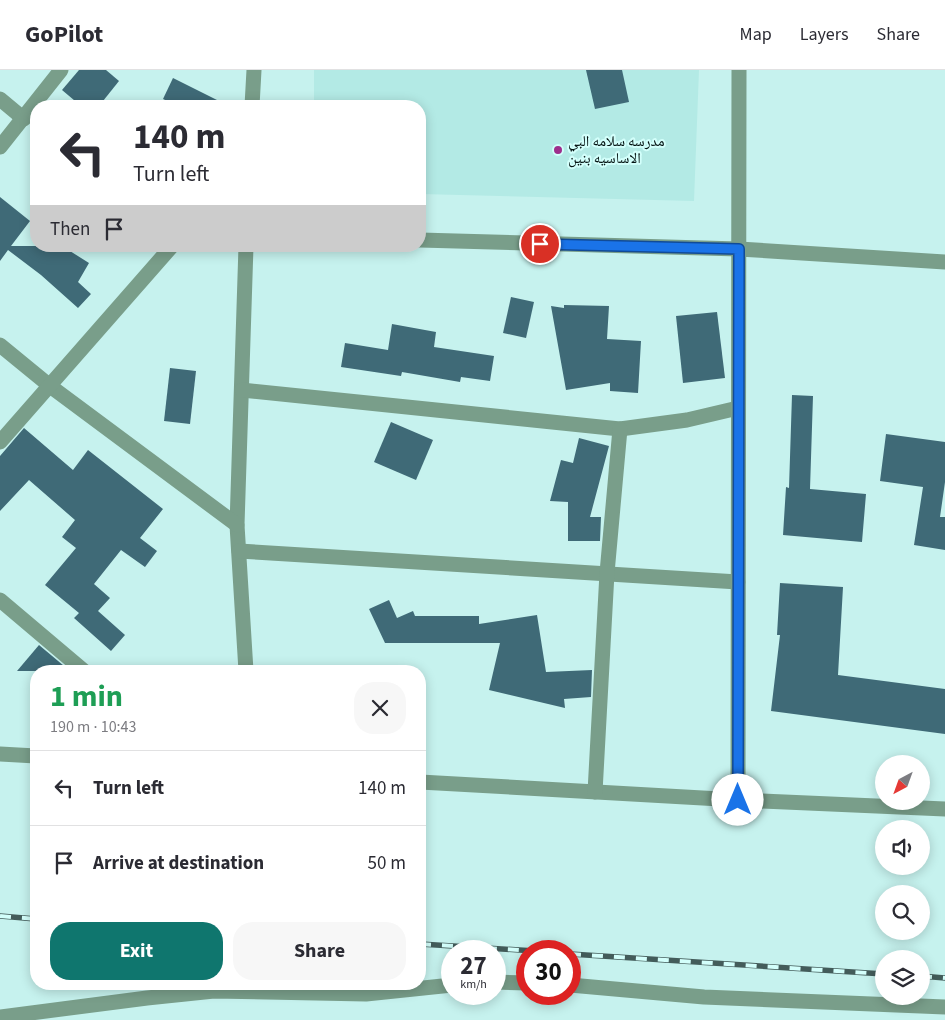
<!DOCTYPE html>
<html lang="en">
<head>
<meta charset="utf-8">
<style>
  :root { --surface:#fff; --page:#f7f7f7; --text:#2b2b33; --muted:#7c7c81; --line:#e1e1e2; --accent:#0f766e }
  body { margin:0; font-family:"Source Sans 3","Noto Naskh Arabic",sans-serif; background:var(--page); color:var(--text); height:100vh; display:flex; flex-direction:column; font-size:19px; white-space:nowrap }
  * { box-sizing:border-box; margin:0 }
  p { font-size:16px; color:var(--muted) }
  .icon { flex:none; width:28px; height:28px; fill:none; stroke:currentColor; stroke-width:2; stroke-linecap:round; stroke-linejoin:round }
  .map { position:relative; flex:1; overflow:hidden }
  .panel { position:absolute; left:30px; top:595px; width:396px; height:325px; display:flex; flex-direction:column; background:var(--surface); border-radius:20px; box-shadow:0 2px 12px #0003 }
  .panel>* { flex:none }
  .banner { position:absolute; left:30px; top:30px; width:396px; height:152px; border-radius:20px; box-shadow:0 2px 12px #0003; background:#fff; color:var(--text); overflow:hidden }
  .needle { width:32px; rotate:221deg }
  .controls { position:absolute; left:875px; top:685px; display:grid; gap:10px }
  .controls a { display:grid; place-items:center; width:55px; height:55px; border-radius:50%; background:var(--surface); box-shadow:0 2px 12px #0003; font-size:25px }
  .speed { position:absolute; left:441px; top:870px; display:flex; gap:10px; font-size:25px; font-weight:700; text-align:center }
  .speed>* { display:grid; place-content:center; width:65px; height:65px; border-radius:50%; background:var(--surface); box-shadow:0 2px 12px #0003; line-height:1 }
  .speed small { font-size:12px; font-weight:400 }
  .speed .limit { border:8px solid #d22; background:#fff; color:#111 }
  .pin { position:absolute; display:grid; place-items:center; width:42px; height:42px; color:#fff; margin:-21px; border:2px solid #fff; border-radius:50%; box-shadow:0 1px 5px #0007 }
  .me { position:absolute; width:55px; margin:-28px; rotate:0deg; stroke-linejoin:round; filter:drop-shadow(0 0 4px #0008) }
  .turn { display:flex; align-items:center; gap:18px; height:105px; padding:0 20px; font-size:22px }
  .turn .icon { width:65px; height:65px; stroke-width:2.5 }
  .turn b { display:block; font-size:35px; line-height:42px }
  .then { display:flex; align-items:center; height:48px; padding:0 20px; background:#0003; gap:10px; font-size:19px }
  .round { display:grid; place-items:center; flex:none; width:52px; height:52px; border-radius:20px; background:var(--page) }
  .head { display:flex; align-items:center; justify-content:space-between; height:85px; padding:0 20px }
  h1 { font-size:30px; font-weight:700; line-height:38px; color:#1e9e55 }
  .button { display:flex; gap:10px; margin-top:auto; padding:10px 20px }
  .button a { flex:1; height:58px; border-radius:20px; background:var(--accent); color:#fff; font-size:20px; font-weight:700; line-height:58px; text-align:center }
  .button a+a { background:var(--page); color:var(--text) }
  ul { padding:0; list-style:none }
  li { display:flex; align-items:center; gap:15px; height:75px; padding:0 20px; border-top:1px solid var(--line) }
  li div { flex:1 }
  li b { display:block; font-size:19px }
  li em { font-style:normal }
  header { display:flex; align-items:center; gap:30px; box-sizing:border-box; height:70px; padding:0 25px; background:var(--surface); border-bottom:1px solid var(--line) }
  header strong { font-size:24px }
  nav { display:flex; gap:28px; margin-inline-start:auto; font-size:18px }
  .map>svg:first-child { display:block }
  .built { fill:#b3eae5 }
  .building { fill:#3f6a77 }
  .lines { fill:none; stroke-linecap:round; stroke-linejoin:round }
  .street { stroke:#799e8a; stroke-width:15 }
  .rail-casing { stroke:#435c5a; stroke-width:5.5 }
  .rail { stroke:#d3fffb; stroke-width:4; stroke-dasharray:11; stroke-linecap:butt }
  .route-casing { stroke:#114b97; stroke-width:12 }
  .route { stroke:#1a73e8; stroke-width:9 }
  .poi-dot { fill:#9e2e8c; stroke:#d3fffb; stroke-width:2 }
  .labels { text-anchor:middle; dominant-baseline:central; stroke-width:4; stroke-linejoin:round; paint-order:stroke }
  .poi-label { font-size:15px; fill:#031211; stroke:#d3fffb; text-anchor:start }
</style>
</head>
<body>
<header>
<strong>GoPilot</strong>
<nav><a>Map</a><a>Layers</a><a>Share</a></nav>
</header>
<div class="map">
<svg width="945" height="950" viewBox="0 0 945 950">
  <rect width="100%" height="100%" fill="#c6f2ee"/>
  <path class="built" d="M 314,0 L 699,0 L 694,131 L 420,124 L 420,36 L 314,36 Z"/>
  <g class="building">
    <path d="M 79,0 L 106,0 L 119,11 L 99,36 L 81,36 L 62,20 Z"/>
    <path d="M 586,0 L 622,0 L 629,32 L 595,39 Z"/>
    <path d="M 173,8 L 229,36 L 178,36 L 163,29 Z"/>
    <path d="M 0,127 L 30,151 L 11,176 L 62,176 L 89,193 L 78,212 L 91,224 L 78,238 L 41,205 L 8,180 L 0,191 Z"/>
    <path d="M 511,227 L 534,232 L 526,268 L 503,263 Z"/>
    <path d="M 564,235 L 609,236 L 607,269 L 641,271 L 638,323 L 610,321 L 610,313 L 566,320 L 551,236 L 564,238 Z"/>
    <path d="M 717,242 L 725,308 L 683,313 L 676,246 Z"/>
    <path d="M 392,254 L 436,262 L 434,277 L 494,286 L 490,311 L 461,307 L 460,312 L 402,302 L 401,306 L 341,297 L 345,273 L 388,280 Z"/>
    <path d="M 170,298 L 196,301 L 190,354 L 164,351 Z"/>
    <path d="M 792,325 L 813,326 L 810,419 L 866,424 L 862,472 L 783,465 L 786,417 L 789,418 Z"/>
    <path d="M 391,352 L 433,370 L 416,410 L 374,392 Z"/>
    <path d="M 24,358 L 73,400 L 88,380 L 163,439 L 140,468 L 157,481 L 145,497 L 121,480 L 94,514 L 110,528 L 98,541 L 125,565 L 111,581 L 74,548 L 79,543 L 45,515 L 76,478 L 62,467 L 75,450 L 29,410 L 0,441 L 0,386 Z"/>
    <path d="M 886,364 L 945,372 L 945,412 L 940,447 L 945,447 L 945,480 L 914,475 L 923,417 L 880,411 Z"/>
    <path d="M 579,368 L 609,376 L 590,447 L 601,447 L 600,471 L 568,471 L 568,432 L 550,431 L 561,390 L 573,393 Z"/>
    <path d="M 780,513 L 843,517 L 838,605 L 945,619 L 945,664 L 771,641 L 780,565 L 777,565 Z"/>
    <path d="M 389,530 L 397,548 L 413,541 L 415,546 L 479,546 L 479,554 L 537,545 L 546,602 L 592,600 L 591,627 L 564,629 L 565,638 L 489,620 L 500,573 L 385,573 L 369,539 Z"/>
    <path d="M 39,575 L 70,601 L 17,601 Z"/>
  </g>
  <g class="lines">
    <g class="street">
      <path d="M 0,29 L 24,49"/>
      <path d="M 252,36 L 254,0"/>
      <path d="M 0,77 L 61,0"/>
      <path d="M 420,170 L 739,179 L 945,192"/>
      <path d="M 246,176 L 237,455 L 246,601"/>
      <path d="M 0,275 L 50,316 L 237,455"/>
      <path d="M 242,320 L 620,359 L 687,350 L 738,338"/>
      <path d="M 0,372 L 172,176"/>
      <path d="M 239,481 L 738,512"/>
      <path d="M 0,530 L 84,601"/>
      <path d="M 0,684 L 36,686"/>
      <path d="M 420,712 L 738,730 L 945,739"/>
      <path d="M 595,722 L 607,503 L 620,359"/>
      <path d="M 738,730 L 739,0"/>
      <path d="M 495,912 L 528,913"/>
      <path d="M 570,915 L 704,927 L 945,937"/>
      <path d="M 0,947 L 147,928 L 214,921 L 366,924 L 452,915"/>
    </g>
    <defs>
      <g id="rail">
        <path d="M 0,846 L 36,849"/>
        <path d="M 420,874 L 535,881"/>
        <path d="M 570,884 L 884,904"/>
        <path d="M 921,906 L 945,908"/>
      </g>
    </defs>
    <use href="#rail" class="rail-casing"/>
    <use href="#rail" class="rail"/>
  </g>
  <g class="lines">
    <defs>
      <path id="route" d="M 540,174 L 739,179 L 738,730"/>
    </defs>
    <use href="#route" class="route-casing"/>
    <use href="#route" class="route"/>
  </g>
  <circle class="poi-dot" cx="558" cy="80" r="5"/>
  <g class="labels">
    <g class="poi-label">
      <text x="568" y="71">مدرسه سلامه البي<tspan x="568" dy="17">الاساسيه بنين</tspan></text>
    </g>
  </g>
</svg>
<div class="controls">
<a><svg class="needle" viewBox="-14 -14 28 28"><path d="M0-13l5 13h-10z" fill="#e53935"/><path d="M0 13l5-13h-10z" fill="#7c7c81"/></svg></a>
<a><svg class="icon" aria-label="sound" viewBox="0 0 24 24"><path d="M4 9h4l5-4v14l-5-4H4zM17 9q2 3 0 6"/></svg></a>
<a><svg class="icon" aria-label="search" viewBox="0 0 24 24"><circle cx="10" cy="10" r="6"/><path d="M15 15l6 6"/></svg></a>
<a><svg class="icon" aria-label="layers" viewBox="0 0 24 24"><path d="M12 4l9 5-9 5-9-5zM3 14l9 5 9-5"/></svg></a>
</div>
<div class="speed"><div>27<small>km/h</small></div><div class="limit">30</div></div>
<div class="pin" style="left:540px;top:174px;background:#d93025"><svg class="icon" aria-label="arrive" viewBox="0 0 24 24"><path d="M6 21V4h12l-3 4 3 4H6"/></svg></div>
<svg class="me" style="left:738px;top:730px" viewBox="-20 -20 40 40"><circle r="19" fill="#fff"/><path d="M0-13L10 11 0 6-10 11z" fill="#1a73e8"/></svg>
<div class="banner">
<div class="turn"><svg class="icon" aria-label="left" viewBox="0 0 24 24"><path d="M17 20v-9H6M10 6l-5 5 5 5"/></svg><div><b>140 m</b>Turn left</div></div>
<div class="then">Then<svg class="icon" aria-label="arrive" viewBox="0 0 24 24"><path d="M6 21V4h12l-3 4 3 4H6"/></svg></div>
</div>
<section class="panel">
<div class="head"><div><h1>1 min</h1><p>190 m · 10:43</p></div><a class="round"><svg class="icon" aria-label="close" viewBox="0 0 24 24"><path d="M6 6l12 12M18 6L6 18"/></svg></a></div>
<ul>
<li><svg class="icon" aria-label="left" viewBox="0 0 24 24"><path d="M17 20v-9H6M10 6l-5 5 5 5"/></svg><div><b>Turn left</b></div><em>140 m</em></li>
<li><svg class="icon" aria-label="arrive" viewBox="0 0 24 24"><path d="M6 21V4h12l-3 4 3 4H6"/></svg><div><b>Arrive at destination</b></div><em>50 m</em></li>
</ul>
<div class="button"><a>Exit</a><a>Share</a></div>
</section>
</div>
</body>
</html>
